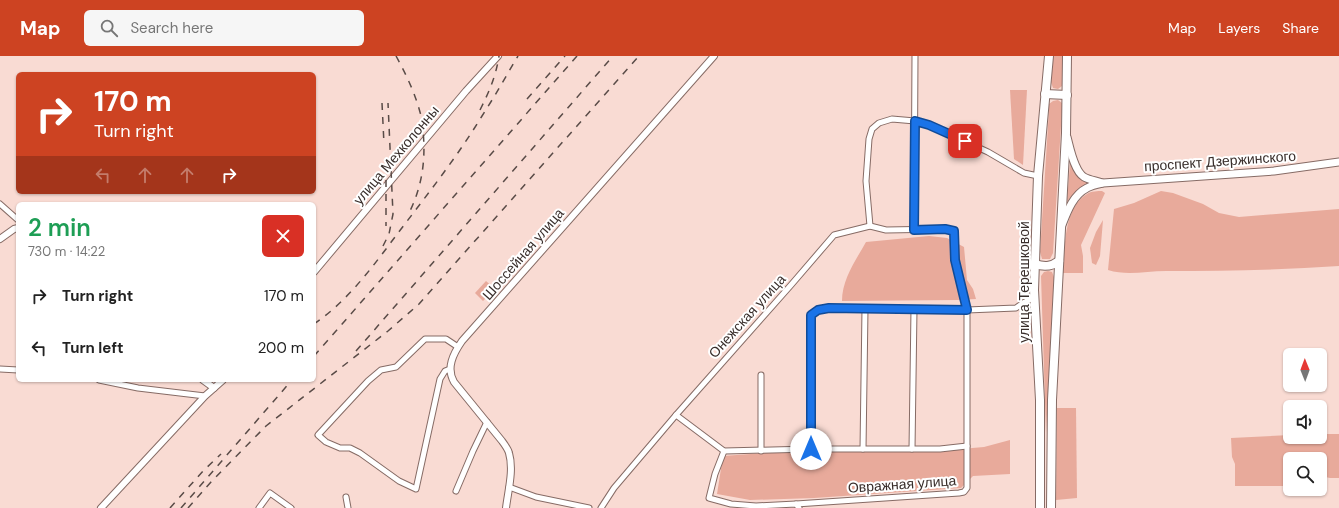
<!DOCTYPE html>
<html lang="en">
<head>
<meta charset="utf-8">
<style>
  :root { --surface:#fff; --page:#f6f6f6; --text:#222; --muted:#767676; --accent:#cd4322 }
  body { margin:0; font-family:"DM Sans",sans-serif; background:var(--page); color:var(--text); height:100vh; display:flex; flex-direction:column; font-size:15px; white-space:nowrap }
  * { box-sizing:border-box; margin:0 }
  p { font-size:13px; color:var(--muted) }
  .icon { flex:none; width:22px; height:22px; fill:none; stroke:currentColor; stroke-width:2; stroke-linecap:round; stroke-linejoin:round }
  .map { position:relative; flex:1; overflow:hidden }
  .drawer { position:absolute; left:16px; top:146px; width:300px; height:180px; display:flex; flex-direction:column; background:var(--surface); border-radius:6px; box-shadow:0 1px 3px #0004 }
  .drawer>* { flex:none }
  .top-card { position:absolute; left:16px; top:16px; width:300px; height:122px; border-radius:6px; box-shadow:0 1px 3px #0004; background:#cd4322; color:#fff; overflow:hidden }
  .needle { width:26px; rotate:359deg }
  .buttons { position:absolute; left:1283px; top:292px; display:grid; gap:8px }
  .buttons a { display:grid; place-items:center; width:44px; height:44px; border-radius:6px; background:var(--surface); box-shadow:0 1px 3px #0004; font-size:20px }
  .pin { position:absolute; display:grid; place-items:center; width:34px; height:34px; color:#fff; margin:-17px; border-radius:8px; box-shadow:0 2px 6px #0006 }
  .me { position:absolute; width:44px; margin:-22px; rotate:0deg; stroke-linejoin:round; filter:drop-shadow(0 0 3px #0008) }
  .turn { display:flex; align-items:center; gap:14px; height:84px; padding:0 12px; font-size:18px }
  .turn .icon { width:52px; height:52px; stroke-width:2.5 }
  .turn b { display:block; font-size:28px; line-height:34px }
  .lanes { display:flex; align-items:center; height:38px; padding:0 12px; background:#0003; justify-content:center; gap:20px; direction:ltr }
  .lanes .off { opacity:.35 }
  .round { display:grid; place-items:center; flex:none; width:42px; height:42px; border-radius:6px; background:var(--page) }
  .headline { display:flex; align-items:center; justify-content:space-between; height:68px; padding:0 12px }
  h1 { font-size:24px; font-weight:600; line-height:30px; color:#1e9e55 }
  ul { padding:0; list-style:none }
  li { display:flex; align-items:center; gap:12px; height:52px; padding:0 12px }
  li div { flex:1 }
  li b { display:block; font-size:15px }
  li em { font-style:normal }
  header { display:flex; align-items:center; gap:24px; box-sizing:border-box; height:56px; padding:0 20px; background:var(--accent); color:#fff }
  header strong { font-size:19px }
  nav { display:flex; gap:22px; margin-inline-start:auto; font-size:14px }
  .search { width:280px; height:36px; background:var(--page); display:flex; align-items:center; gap:10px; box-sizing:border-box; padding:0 14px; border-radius:6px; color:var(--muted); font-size:15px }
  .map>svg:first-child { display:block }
  .green { fill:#e8aa9b }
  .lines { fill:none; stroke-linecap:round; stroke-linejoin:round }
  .minor-casing { stroke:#866b65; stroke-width:7 }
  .tertiary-casing { stroke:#866b65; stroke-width:8 }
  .secondary-casing { stroke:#866b65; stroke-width:9 }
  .primary-casing { stroke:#866b65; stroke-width:10 }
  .minor { stroke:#fff; stroke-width:5 }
  .tertiary { stroke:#fff; stroke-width:6 }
  .secondary { stroke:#fff; stroke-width:7 }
  .primary { stroke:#fff; stroke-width:8 }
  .rail { stroke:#594b47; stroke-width:1.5; stroke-dasharray:7 7; stroke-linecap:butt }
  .route-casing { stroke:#114b97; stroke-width:10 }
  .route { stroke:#1a73e8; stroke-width:7 }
  .labels { text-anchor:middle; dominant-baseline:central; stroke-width:4; stroke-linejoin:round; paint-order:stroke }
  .street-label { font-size:14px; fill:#392e2b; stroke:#fff }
</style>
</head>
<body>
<header>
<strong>Map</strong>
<div class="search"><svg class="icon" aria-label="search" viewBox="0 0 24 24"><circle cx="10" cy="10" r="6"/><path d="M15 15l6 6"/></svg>Search here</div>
<nav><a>Map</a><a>Layers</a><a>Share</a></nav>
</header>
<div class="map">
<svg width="1339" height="452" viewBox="0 0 1339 452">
  <rect width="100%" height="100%" fill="#f9dbd3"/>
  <g class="green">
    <path d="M 1053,0 L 1062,0 L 1062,30 L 1058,33 L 1053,32 L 1051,26 Z"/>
    <path d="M 1010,34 L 1027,34 L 1023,109 L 1014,103 Z"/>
    <path d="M 1058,44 L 1062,47 L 1062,54 L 1053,197 L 1050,203 L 1042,203 L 1040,196 L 1049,54 L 1049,48 L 1053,45 Z"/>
    <path d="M 1070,107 C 1075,117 1079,122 1088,127 C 1079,132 1073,138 1067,146 Z"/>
    <path d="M 1102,135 L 1105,137 L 1081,189 L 1083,200 L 1083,217 L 1063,217 C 1065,193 1063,152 1087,138 C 1091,135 1098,135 1102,135 Z"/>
    <path d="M 1161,135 L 1173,137 L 1203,148 L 1219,157 L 1239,161 L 1339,153 L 1339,210 C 1281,214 1223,215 1166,215 C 1146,215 1127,220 1108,214 L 1114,153 L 1134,147 Z"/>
    <path d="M 1103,164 L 1100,200 L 1096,209 L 1092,207 L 1090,192 L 1096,176 Z"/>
    <path d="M 929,180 L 947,182 L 964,191 L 967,224 L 973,233 L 976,243 L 957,244 L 842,245 C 842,223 856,204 866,186 Z"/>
    <path d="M 1048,215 L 1052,216 L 1054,221 L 1046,377 L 1041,220 L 1044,216 Z"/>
    <path d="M 486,225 L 495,233 L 483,245 L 475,237 Z"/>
    <path d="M 1057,352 L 1076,352 L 1077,442 L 1056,444 Z"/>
    <path d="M 1320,378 L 1339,378 L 1339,422 L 1330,422 L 1321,420 L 1320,422 L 1320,403 L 1290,403 L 1290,430 L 1235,430 L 1235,408 L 1232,401 L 1231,382 L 1290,379 L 1290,381 L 1320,381 Z"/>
    <path d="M 1010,384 L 1010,418 L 973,420 L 961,432 L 814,442 L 750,444 L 717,438 L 723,400 L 765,397 L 949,394 L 984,391 Z"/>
  </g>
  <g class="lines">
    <defs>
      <g id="minor">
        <path d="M 0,148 L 18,164"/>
        <path d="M 870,170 L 866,125 L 869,83 L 872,73 L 879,67 L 892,63 L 915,65 L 929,69 L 988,96 L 1024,117 L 1038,120"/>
        <path d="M 914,174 L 915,0"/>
        <path d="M 0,313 L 18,314"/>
        <path d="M 450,313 L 445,315 L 440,323 L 416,433 L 399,425 L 360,397 L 350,392 L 340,392 L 326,386 L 318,379 L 368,325 L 381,314 L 396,311 L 425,283 L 446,283 L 458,291"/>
        <path d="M 99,324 L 138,332 L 205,340"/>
        <path d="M 676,359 L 724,395 L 811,393 L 940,393 L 967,390"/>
        <path d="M 811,393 L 811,259 L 818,254 L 829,252 L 967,254 L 1016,252 L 1023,247 L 1035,241"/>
        <path d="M 863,393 L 865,253"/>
        <path d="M 912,393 L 914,253"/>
        <path d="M 724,395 L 715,418 L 709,442 L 731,448 L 756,450 L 796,448 L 799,452"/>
        <path d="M 761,395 L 761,319"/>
        <path d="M 509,431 L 536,441 L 589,452"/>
        <path d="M 456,435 L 473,395 L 487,366"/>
        <path d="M 346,441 L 348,452"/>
        <path d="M 259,452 L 270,437 L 291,452"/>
        <path d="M 601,452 L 614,432 L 676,359 L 791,229 L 834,179 L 870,170 L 886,174 L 945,173 L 954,175 L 955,204 L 967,254 L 967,432 L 964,436 L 959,437 L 796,448"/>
      </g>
      <g id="tertiary">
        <path d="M 0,183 L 14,173 L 18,172"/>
        <path d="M 314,216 L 466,35 L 498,0"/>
        <path d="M 203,324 L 214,332"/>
        <path d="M 101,452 L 205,340 L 223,324"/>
        <path d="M 506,452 C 508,435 514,414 509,397 C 508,393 505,389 502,385 L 454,326 C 446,312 453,298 462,285 L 714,0"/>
      </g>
      <g id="secondary">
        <path d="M 1067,81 C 1070,92 1074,115 1084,121 C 1089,124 1097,125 1102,127"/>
        <path d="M 1062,169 C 1067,156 1073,139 1087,132 C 1092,129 1098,128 1103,127 L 1274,115 L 1339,106"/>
      </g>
      <g id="primary">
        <path d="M 1045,38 L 1067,39"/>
        <path d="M 1035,208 C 1044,211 1051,211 1059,205"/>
        <path d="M 1040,452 L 1040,344 L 1034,234 L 1038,120 L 1049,0"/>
        <path d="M 1051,452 L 1052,344 L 1066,77 L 1067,0"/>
      </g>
    </defs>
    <use href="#minor" class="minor-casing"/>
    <use href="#tertiary" class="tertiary-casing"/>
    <use href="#secondary" class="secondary-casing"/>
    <use href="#primary" class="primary-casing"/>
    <use href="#minor" class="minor"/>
    <use href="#tertiary" class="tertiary"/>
    <use href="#secondary" class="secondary"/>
    <use href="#primary" class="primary"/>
    <g class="rail">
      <path d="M 396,0 C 406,18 416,39 421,60 C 423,65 423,70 423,75 C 426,104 422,131 409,157"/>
      <path d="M 527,43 L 565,0"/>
      <path d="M 382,47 L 384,88"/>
      <path d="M 480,54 C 489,36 496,20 499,0"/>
      <path d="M 386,124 L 386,170"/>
      <path d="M 383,190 L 389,178 L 393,158 L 388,47"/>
      <path d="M 314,268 C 348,245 374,209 398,177 C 427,139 457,101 482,60 C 495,40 506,20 518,0"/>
      <path d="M 356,295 L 613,0"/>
      <path d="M 314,300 L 577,0"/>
      <path d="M 170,452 L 203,415 L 221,398"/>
      <path d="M 181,452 L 292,324"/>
      <path d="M 188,452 L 211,426 L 266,370 L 388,275 L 419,248 L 639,0"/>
    </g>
  </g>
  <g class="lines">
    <defs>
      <path id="route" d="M 811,393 L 811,259 L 818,254 L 829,252 L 967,254 L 955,204 L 954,175 L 945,173 L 914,174 L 915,65 L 929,69 L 965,85"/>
    </defs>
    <use href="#route" class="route-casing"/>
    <use href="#route" class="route"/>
  </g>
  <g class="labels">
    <g class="street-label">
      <text transform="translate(396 99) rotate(-50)">улица Мехколонны</text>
      <text transform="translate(1220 105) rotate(-4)">проспект Дзержинского</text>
      <text transform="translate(523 198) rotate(-49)">Шоссейная улица</text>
      <text transform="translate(1024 226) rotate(-90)">улица Терешковой</text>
      <text transform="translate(747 260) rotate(-48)">Онежская улица</text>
      <text transform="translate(902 428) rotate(-4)">Овражная улица</text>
    </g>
  </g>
</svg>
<div class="buttons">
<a><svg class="needle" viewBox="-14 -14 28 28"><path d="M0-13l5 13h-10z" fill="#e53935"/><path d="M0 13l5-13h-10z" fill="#767676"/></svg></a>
<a><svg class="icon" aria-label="sound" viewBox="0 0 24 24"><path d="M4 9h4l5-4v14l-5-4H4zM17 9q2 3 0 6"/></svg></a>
<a><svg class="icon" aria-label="search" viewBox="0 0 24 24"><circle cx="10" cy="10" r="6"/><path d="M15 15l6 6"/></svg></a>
</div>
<div class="pin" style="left:965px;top:85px;background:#d93025"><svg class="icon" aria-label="arrive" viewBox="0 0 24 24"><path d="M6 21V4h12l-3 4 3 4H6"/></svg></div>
<svg class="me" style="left:811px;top:393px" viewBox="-20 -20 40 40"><circle r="19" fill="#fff"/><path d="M0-13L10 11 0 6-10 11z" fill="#1a73e8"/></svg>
<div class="top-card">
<div class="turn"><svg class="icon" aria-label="right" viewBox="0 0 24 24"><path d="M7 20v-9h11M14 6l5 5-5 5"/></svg><div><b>170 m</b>Turn right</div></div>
<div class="lanes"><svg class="icon off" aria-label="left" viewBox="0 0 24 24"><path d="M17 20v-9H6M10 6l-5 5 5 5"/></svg><svg class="icon off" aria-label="ahead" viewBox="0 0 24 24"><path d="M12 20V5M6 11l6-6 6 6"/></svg><svg class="icon off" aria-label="ahead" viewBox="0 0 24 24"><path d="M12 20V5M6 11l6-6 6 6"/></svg><svg class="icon" aria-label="right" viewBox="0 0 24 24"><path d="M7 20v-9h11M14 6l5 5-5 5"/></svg></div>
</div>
<section class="drawer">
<div class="headline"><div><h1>2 min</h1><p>730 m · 14:22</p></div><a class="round" style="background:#d93025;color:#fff"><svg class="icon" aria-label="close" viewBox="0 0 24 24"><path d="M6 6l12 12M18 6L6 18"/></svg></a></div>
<ul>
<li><svg class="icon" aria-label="right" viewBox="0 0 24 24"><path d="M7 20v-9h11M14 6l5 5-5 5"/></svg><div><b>Turn right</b></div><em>170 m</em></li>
<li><svg class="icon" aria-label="left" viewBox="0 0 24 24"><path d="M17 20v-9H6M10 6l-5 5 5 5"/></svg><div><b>Turn left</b></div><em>200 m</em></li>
</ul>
</section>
</div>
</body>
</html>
